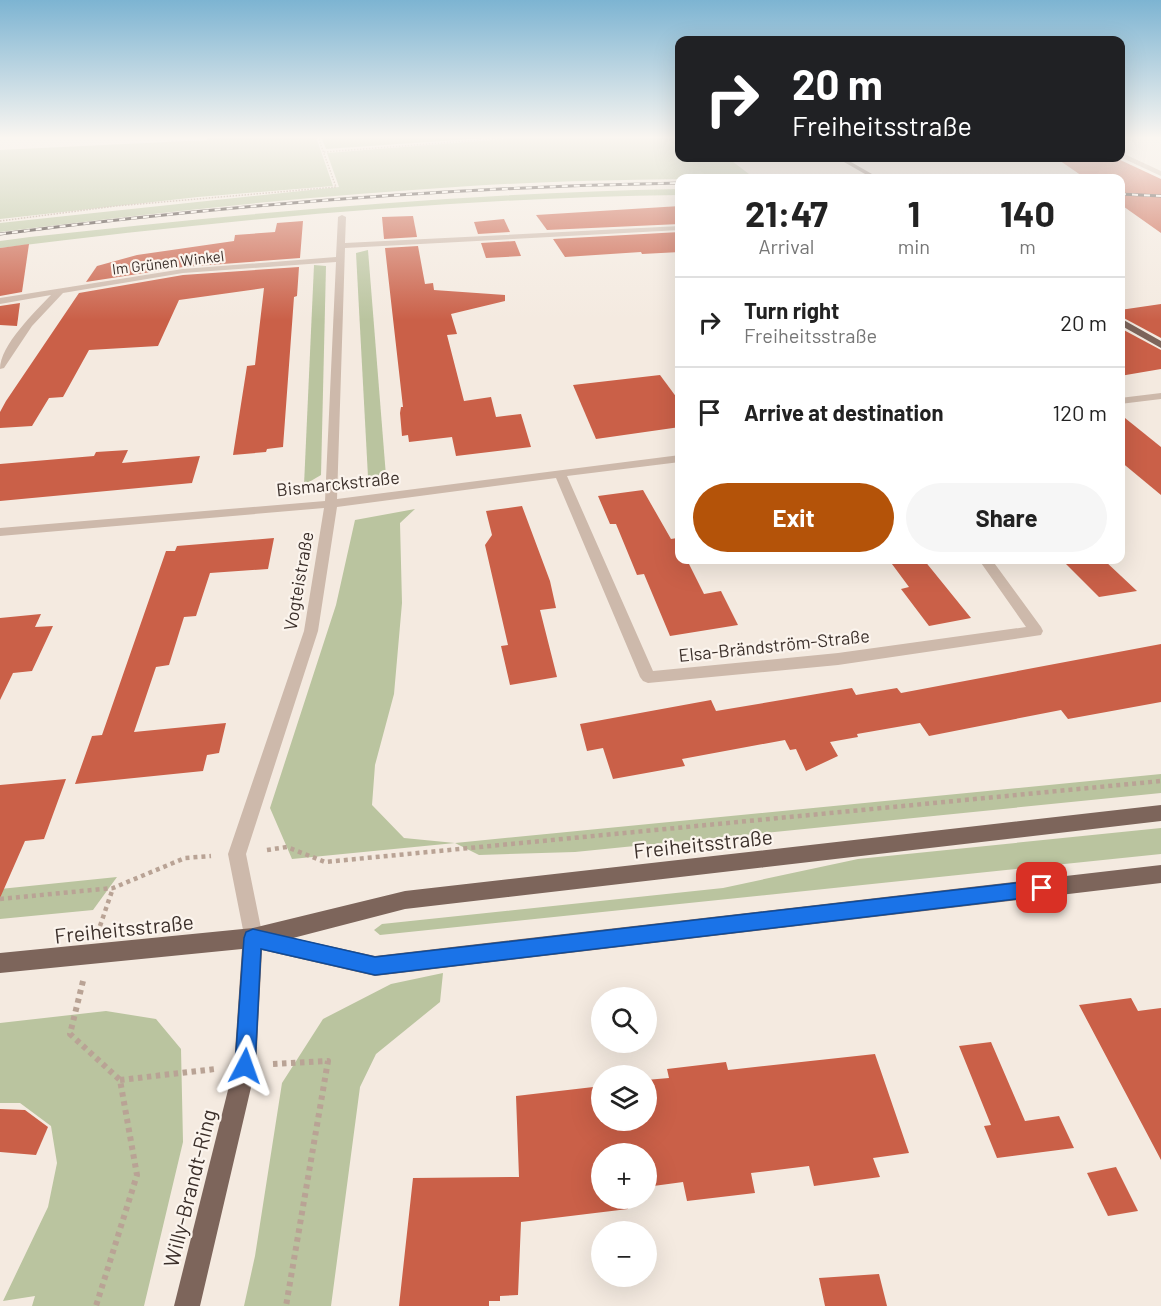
<!DOCTYPE html>
<html lang="en">
<head>
<meta charset="utf-8">
<style>
  :root { --surface:#fff; --page:#f6f6f6; --text:#222; --muted:#767676; --line:#e0e0e0; --accent:#b45309 }
  body { margin:0; font-family:Barlow,sans-serif; background:var(--page); color:var(--text); height:100vh; display:flex; flex-direction:column; font-size:22px; white-space:nowrap }
  * { box-sizing:border-box; margin:0 }
  p { font-size:20px; color:var(--muted) }
  .icon { flex:none; width:33px; height:33px; fill:none; stroke:currentColor; stroke-width:2; stroke-linecap:round; stroke-linejoin:round }
  .map { position:relative; flex:1; overflow:hidden }
  .panel { position:absolute; left:675px; top:174px; width:450px; height:390px; display:flex; flex-direction:column; background:var(--surface); border-radius:12px; box-shadow:0 6px 24px #0002 }
  .panel>* { flex:none }
  .banner { position:absolute; left:675px; top:36px; width:450px; height:126px; border-radius:12px; box-shadow:0 6px 24px #0002; background:#202124; color:#fff; overflow:hidden }
  .fabs { position:absolute; left:591px; top:987px; display:grid; gap:12px }
  .fabs a { display:grid; place-items:center; width:66px; height:66px; border-radius:50%; background:var(--surface); box-shadow:0 6px 24px #0002; font-size:30px }
  .pin { position:absolute; display:grid; place-items:center; width:51px; height:51px; color:#fff; margin:-26px; border-radius:12px; box-shadow:0 3px 9px #0006 }
  .me { position:absolute; width:66px; margin:-33px; rotate:4deg; stroke-linejoin:round; filter:drop-shadow(0 0 4px #0008) }
  .turn { display:flex; align-items:center; gap:21px; height:126px; padding:0 18px; font-size:27px }
  .turn .icon { width:78px; height:78px; stroke-width:2.5 }
  .turn b { display:block; font-size:42px; line-height:51px }
  .eta { display:flex; justify-content:space-evenly; align-items:center; height:102px; text-align:center }
  .eta b { font-size:36px; font-weight:700; line-height:42px }
  .primary-button { display:flex; gap:12px; margin-top:auto; padding:12px 18px }
  .primary-button a { flex:1; height:69px; border-radius:36px; background:var(--accent); color:#fff; font-size:24px; font-weight:700; line-height:69px; text-align:center }
  .primary-button a+a { background:var(--page); color:var(--text) }
  ul { padding:0; list-style:none }
  li { display:flex; align-items:center; gap:18px; height:90px; padding:0 18px; border-top:2px solid var(--line) }
  li div { flex:1 }
  li b { display:block; font-size:22px }
  li em { font-style:normal }
  .map>svg:first-child { display:block }
  .green { fill:#bac49f }
  .building { fill:#ca6048 }
  .lines { fill:none; stroke-linecap:round; stroke-linejoin:round }
  .path-far2 { stroke:#b9a395; stroke-width:1.5; stroke-dasharray:1.5 1.5; stroke-linecap:butt }
  .path-far1 { stroke:#b9a395; stroke-width:4.5; stroke-dasharray:4 4; stroke-linecap:butt }
  .path { stroke:#b9a395; stroke-width:6; stroke-dasharray:4.5 4.5; stroke-linecap:butt }
  .minor { fill:#cdb9ab; fill-rule:evenodd }
  .major { fill:#7d655b; fill-rule:evenodd }
  .rail-casing { stroke:#3b2f2a; stroke-width:3 }
  .rail { stroke:#fbf4ed; stroke-width:2; stroke-dasharray:6; stroke-linecap:butt }
  .route { fill:#1a73e8; stroke:#114b97; stroke-width:1.5 }
  .labels { text-anchor:middle; dominant-baseline:central; stroke-width:4.5; stroke-linejoin:round; paint-order:stroke }
  .far-street-label { font-size:15px; fill:#3b2f2a; stroke:#fbf4ed }
  .street-label { font-size:18px; fill:#3b2f2a; stroke:#fbf4ed }
  .near-street-label { font-size:21px; fill:#3b2f2a; stroke:#fbf4ed }
</style>
</head>
<body>
<div class="map">
<svg width="1161" height="1306" viewBox="0 0 1161 1306">
  <rect width="100%" height="100%" fill="#f4eae0"/>
  <g class="green">
    <path d="M 207,137 L 316,137 L 333,186 L 198,197 L 0,219 L 0,150 L 207,140 Z"/>
    <path d="M 321,137 L 502,137 L 326,149 Z"/>
    <path d="M 528,137 L 679,137 L 680,158 L 728,158 L 749,174 L 848,174 L 856,178 C 726,179 600,178 470,186 C 313,196 156,212 0,232 L 0,223 L 339,187 L 327,153 Z"/>
    <path d="M 679,189 L 679,195 C 452,198 226,220 0,248 L 0,241 L 30,237 C 247,213 462,193 679,189 Z"/>
    <path d="M 368,250 L 386,476 L 368,477 L 356,253 Z"/>
    <path d="M 314,265 L 326,266 L 321,475 L 304,485 Z"/>
    <path d="M 415,509 L 400,523 L 402,603 L 394,694 L 375,765 L 372,805 L 404,838 L 455,843 L 1161,774 L 1161,793 L 575,852 L 479,855 L 455,843 L 292,859 L 270,808 L 336,605 L 355,520 Z"/>
    <path d="M 1161,828 L 1161,854 L 380,935 L 374,930 L 382,924 L 723,888 L 858,859 Z"/>
    <path d="M 117,877 L 93,910 L 0,919 L 0,889 Z"/>
    <path d="M 443,973 L 440,1002 L 376,1054 L 360,1087 L 331,1306 L 244,1306 L 255,1256 L 282,1083 L 323,1019 L 391,984 Z"/>
    <path d="M 106,1011 L 156,1019 L 181,1049 L 183,1142 L 144,1306 L 32,1306 L 35,1296 L 3,1301 L 48,1207 L 57,1163 L 51,1126 L 20,1103 L 0,1103 L 0,1023 Z"/>
  </g>
  <g class="building">
    <path d="M 1056,158 L 1116,158 L 1161,179 L 1161,233 L 1120,204 L 1120,178 L 1085,178 Z"/>
    <path d="M 680,206 L 680,224 L 547,230 L 536,215 Z"/>
    <path d="M 413,216 L 417,237 L 384,239 L 382,217 Z"/>
    <path d="M 504,219 L 510,232 L 478,234 L 474,222 Z"/>
    <path d="M 303,221 L 300,258 L 183,267 L 86,282 L 97,266 L 137,255 L 234,241 L 235,235 L 275,232 L 277,223 Z"/>
    <path d="M 680,232 L 680,252 L 642,254 L 641,252 L 565,257 L 553,239 Z"/>
    <path d="M 515,241 L 521,256 L 486,258 L 481,243 Z"/>
    <path d="M 29,244 L 22,292 L 0,296 L 0,248 Z"/>
    <path d="M 418,246 L 425,284 L 433,283 L 434,290 L 505,295 L 505,301 L 451,314 L 457,334 L 447,335 L 464,401 L 491,397 L 496,417 L 521,414 L 531,447 L 456,456 L 452,437 L 409,442 L 408,435 L 402,436 L 400,413 L 401,407 L 403,407 L 385,248 Z"/>
    <path d="M 299,267 L 297,296 L 294,297 L 283,447 L 267,449 L 266,452 L 233,455 L 247,366 L 255,365 L 264,288 L 179,300 L 158,346 L 89,350 L 63,397 L 49,398 L 32,426 L 0,428 L 0,412 L 6,401 L 79,293 L 183,275 Z"/>
    <path d="M 20,303 L 17,326 L 0,325 L 0,306 Z"/>
    <path d="M 1161,304 L 1161,338 L 1120,316 L 1120,310 Z"/>
    <path d="M 1120,328 L 1161,350 L 1161,369 L 1120,376 Z"/>
    <path d="M 660,375 L 680,402 L 680,427 L 596,439 L 573,385 Z"/>
    <path d="M 1120,414 L 1161,447 L 1161,495 L 1120,461 Z"/>
    <path d="M 128,450 L 122,463 L 200,456 L 192,483 L 0,501 L 0,464 L 94,456 L 96,452 Z"/>
    <path d="M 643,490 L 671,539 L 677,538 L 680,560 L 687,560 L 704,594 L 721,591 L 738,625 L 670,636 L 644,574 L 637,575 L 616,524 L 610,524 L 598,496 Z"/>
    <path d="M 522,506 L 550,581 L 556,608 L 540,610 L 557,677 L 510,685 L 501,646 L 508,645 L 485,545 L 492,535 L 486,511 Z"/>
    <path d="M 274,538 L 268,569 L 210,573 L 196,616 L 184,617 L 169,665 L 156,667 L 134,732 L 226,723 L 219,753 L 207,755 L 203,771 L 75,784 L 92,736 L 102,735 L 166,551 L 175,551 L 177,546 Z"/>
    <path d="M 889,560 L 924,560 L 971,618 L 929,626 L 901,589 L 909,587 Z"/>
    <path d="M 1062,560 L 1104,560 L 1137,591 L 1099,597 Z"/>
    <path d="M 41,614 L 35,627 L 53,626 L 32,671 L 13,673 L 0,700 L 0,618 Z"/>
    <path d="M 1161,644 L 1161,702 L 1068,719 L 1061,710 L 929,736 L 920,723 L 857,734 L 858,737 L 830,742 L 838,756 L 806,771 L 796,749 L 790,750 L 785,740 L 682,759 L 685,766 L 613,779 L 603,748 L 587,751 L 580,724 L 711,700 L 716,711 L 852,688 L 856,695 L 897,688 L 901,693 Z"/>
    <path d="M 66,779 L 44,839 L 25,841 L 0,898 L 0,785 Z"/>
    <path d="M 1131,998 L 1138,1011 L 1161,1008 L 1161,1160 L 1079,1005 Z"/>
    <path d="M 991,1042 L 1025,1121 L 1059,1116 L 1074,1148 L 997,1158 L 984,1126 L 991,1125 L 959,1046 Z"/>
    <path d="M 875,1054 L 909,1153 L 873,1158 L 880,1177 L 814,1186 L 809,1166 L 751,1173 L 755,1193 L 687,1201 L 683,1182 L 646,1187 L 646,1154 L 602,1154 L 602,1198 L 627,1198 L 628,1209 L 521,1222 L 518,1295 L 500,1296 L 500,1301 L 489,1301 L 489,1306 L 399,1306 L 413,1178 L 519,1177 L 516,1096 L 602,1086 L 602,1120 L 646,1120 L 646,1080 L 669,1078 L 667,1069 L 726,1062 L 728,1070 Z"/>
    <path d="M 0,1109 L 25,1110 L 48,1127 L 36,1155 L 0,1152 Z"/>
    <path d="M 1116,1167 L 1138,1211 L 1108,1216 L 1087,1173 Z"/>
    <path d="M 879,1274 L 887,1306 L 825,1306 L 819,1278 Z"/>
  </g>
  <g class="lines">
    <g class="path-far2">
      <path d="M 324,152 L 519,137"/>
      <path d="M 0,221 L 116,206 L 336,187 L 318,137"/>
    </g>
    <g class="path-far1">
      <path d="M 267,850 L 287,847 L 325,862 L 1161,781"/>
      <path d="M 0,899 L 113,888 L 185,858 L 211,856"/>
      <path d="M 100,926 L 113,888"/>
    </g>
    <g class="path">
      <path d="M 83,981 L 70,1034 L 120,1080 L 137,1175 L 96,1306"/>
      <path d="M 273,1064 L 328,1061 L 286,1306"/>
      <path d="M 120,1080 L 215,1069"/>
    </g>
    <g class="minor">
      <path d="M 1120,152 L 1161,171 L 1161,176 L 1120,157 Z"/>
      <path d="M 342,215 L 346,217 L 345,243 L 680,226 L 680,230 L 345,248 L 337,499 L 680,455 L 680,462 L 567,476 L 653,671 L 838,653 L 1026,627 L 979,560 L 992,560 L 1041,627 L 1043,631 L 1041,635 L 838,665 L 648,683 L 643,681 L 640,677 L 556,478 L 337,507 L 318,631 L 246,854 L 263,938 L 260,945 L 253,948 L 246,945 L 228,854 L 304,631 L 324,508 L 0,536 L 0,528 L 325,501 L 336,262 L 183,273 L 63,293 L 32,326 L 4,368 L 0,369 C 0,345 35,312 51,295 L 0,304 L 0,298 L 183,269 L 336,257 L 338,217 Z"/>
      <path d="M 1161,393 L 1161,399 L 1120,404 L 1120,398 Z"/>
    </g>
    <g class="major">
      <path d="M 837,158 L 844,158 L 879,178 L 872,178 Z"/>
      <path d="M 1120,318 L 1161,341 L 1161,348 L 1120,325 Z"/>
      <path d="M 1161,805 L 1161,821 L 405,909 L 293,938 L 375,956 L 1161,865 L 1161,883 L 375,976 L 262,950 L 256,1066 L 200,1306 L 174,1306 L 234,1066 L 242,949 L 0,973 L 0,953 L 253,928 L 405,891 Z"/>
    </g>
    <defs>
      <g id="rail">
        <path d="M 1120,194 L 1161,196"/>
        <path d="M 0,234 C 226,205 452,187 680,183"/>
      </g>
    </defs>
    <use href="#rail" class="rail-casing"/>
    <use href="#rail" class="rail"/>
  </g>
  <linearGradient id="sky" x2="0" y2="1"><stop stop-color="#7db4d2"/><stop offset="0.43" stop-color="#faf6f1"/><stop offset="1" stop-color="#faf6f1" stop-opacity="0"/></linearGradient>
  <rect width="1161" height="320" fill="url(#sky)"/>
  <path class="route" d="M 1042,880 L 1048,883 L 1051,888 L 1048,894 L 1042,896 L 375,975 L 261,949 L 255,1066 L 252,1073 L 245,1076 L 238,1073 L 235,1066 L 244,938 L 246,932 L 253,929 L 375,957 Z"/>
  <g class="labels">
    <g class="far-street-label">
      <text transform="translate(168 262) rotate(-7)">Im Grünen Winkel</text>
    </g>
    <g class="street-label">
      <text transform="translate(338 483) rotate(-6)">Bismarckstraße</text>
      <text transform="translate(298 581) rotate(-80)">Vogteistraße</text>
      <text transform="translate(774 645) rotate(-6)">Elsa-Brändström-Straße</text>
    </g>
    <g class="near-street-label">
      <text transform="translate(703 843) rotate(-6)">Freiheitsstraße</text>
      <text transform="translate(124 928) rotate(-6)">Freiheitsstraße</text>
      <text transform="translate(189 1188) rotate(-76)">Willy-Brandt-Ring</text>
    </g>
  </g>
</svg>
<div class="fabs">
<a><svg class="icon" aria-label="search" viewBox="0 0 24 24"><circle cx="10" cy="10" r="6"/><path d="M15 15l6 6"/></svg></a>
<a><svg class="icon" aria-label="layers" viewBox="0 0 24 24"><path d="M12 4l9 5-9 5-9-5zM3 14l9 5 9-5"/></svg></a>
<a>+</a>
<a>−</a>
</div>
<div class="pin" style="left:1042px;top:888px;background:#d93025"><svg class="icon" aria-label="arrive" viewBox="0 0 24 24"><path d="M6 21V4h12l-3 4 3 4H6"/></svg></div>
<svg class="me" style="left:245px;top:1066px" viewBox="-20 -20 40 40"><path d="M0-17L14 15 0 8-14 15z" fill="#1a73e8" stroke="#fff" stroke-width="4"/></svg>
<div class="banner">
<div class="turn"><svg class="icon" aria-label="right" viewBox="0 0 24 24"><path d="M7 20v-9h11M14 6l5 5-5 5"/></svg><div><b>20 m</b>Freiheitsstraße</div></div>
</div>
<section class="panel">
<div class="eta">
<div><b>21:47</b><p>Arrival</p></div>
<div><b>1</b><p>min</p></div>
<div><b>140</b><p>m</p></div>
</div>
<ul>
<li><svg class="icon" aria-label="right" viewBox="0 0 24 24"><path d="M7 20v-9h11M14 6l5 5-5 5"/></svg><div><b>Turn right</b><p>Freiheitsstraße</p></div><em>20 m</em></li>
<li><svg class="icon" aria-label="arrive" viewBox="0 0 24 24"><path d="M6 21V4h12l-3 4 3 4H6"/></svg><div><b>Arrive at destination</b></div><em>120 m</em></li>
</ul>
<div class="primary-button"><a>Exit</a><a>Share</a></div>
</section>
</div>
</body>
</html>
